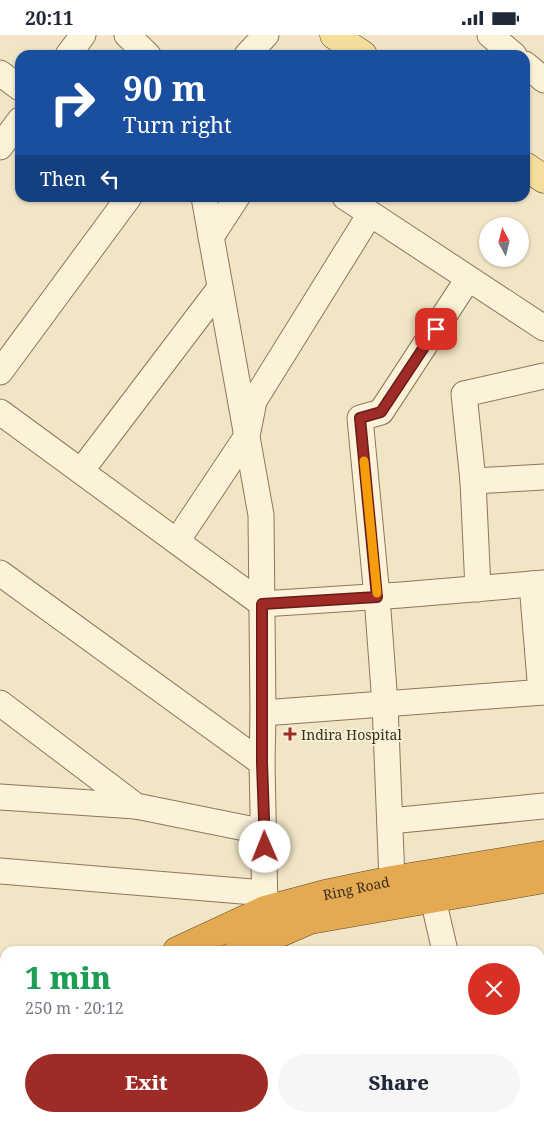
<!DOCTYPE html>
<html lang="en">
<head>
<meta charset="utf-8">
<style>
  :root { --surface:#fff; --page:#f6f6f7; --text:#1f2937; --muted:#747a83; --accent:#9f2b26 }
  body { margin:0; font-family:"Noto Serif",serif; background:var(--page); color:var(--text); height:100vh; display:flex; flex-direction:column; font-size:19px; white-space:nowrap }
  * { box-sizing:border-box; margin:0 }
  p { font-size:16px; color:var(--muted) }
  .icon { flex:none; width:28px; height:28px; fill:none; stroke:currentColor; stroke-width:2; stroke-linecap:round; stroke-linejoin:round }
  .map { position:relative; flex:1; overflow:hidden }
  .details { position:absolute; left:0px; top:911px; width:545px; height:176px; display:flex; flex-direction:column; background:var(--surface); border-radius:15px 15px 0 0; box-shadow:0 1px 4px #0004 }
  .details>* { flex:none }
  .hud { position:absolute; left:15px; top:15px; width:515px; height:152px; border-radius:15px; box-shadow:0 1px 4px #0004; background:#1a4fa0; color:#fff; overflow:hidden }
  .needle { width:32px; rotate:353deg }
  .controls { position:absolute; left:479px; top:182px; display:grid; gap:10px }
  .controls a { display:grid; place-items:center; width:50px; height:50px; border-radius:50%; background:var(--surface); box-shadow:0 1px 4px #0004; font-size:25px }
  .pin { position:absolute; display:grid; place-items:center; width:42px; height:42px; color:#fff; margin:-21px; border-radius:10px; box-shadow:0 2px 8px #0006 }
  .me { position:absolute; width:55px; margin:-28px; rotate:359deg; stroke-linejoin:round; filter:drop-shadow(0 0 4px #0008) }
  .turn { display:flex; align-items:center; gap:18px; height:105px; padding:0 25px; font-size:22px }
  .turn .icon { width:65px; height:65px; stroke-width:2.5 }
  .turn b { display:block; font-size:35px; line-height:42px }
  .then { display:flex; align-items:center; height:48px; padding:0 25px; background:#0003; gap:10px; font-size:19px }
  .round { display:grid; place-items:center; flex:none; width:52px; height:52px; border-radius:26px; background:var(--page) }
  .headline { display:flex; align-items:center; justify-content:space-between; height:85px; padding:0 25px }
  h1 { font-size:30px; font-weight:800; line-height:38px; color:#1e9e55 }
  .cta { display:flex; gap:10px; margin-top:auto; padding:10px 25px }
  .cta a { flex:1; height:58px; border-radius:30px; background:var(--accent); color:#fff; font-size:20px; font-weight:800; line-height:58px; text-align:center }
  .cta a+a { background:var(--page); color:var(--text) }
  .status { display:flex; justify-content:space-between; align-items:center; height:35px; padding:0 25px; background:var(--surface); direction:ltr }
  .status svg { height:14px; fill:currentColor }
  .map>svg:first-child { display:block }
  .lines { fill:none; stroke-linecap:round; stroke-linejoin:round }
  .minor-casing { stroke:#8d7759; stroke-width:27 }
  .major-casing { stroke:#5a452e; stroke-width:29 }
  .highway-casing { stroke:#5a452e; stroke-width:29 }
  .minor { stroke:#fbf2d9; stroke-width:25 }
  .major { stroke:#f5dd9b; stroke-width:28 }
  .highway { stroke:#e4aa52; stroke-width:28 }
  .route-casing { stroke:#671c19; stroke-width:12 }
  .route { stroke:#9f2b26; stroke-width:9 }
  .slow { stroke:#f59e0b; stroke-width:9 }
  .poi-dot { fill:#9f2b26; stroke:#f7efd5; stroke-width:2 }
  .labels { text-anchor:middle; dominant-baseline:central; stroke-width:4; stroke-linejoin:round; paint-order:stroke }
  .poi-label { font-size:14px; fill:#3c2e1e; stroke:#f7efd5; text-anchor:start }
  .street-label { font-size:14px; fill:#3c2e1e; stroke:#f7efd5 }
</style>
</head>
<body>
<div class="status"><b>20:11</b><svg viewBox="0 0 49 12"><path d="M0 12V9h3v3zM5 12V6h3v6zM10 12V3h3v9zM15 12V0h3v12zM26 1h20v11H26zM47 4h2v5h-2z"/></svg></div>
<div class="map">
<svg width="544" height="1087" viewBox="0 0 544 1087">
  <rect width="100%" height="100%" fill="#f1e5c5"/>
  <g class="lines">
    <defs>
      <g id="minor">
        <path d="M 127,0 L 148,20"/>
        <path d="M 490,0 L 514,20"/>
        <path d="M 68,20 L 83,0"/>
        <path d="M 247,20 L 266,0"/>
        <path d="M 525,29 L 544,45"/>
        <path d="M 0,38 L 20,53"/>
        <path d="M 0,112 L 20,85"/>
        <path d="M 204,162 L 261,480 L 263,678 L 262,728 L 265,875"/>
        <path d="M 345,162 L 544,293"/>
        <path d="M 211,202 L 237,162"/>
        <path d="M 0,337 L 129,162"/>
        <path d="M 0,377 L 262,569 L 401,560 L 544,548"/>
        <path d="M 81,436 L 220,253"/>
        <path d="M 473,446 L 544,442"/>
        <path d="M 177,506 L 247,401 L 254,366 L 370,179"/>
        <path d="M 0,538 L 262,728"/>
        <path d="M 532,549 L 541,657"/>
        <path d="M 478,554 L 473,446 L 464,359 L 544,341"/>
        <path d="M 0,668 L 136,771 L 265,797"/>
        <path d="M 263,678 L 544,657"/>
        <path d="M 0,762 L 136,771"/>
        <path d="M 390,786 L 544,771"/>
        <path d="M 0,836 L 265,858"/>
        <path d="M 392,845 L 385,669 L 377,562 L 360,383 L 381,377 L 468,244"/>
        <path d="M 433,864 L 445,916"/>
        <path d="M 67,1082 L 67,1087"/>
        <path d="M 150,1082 L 151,1087"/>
        <path d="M 233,1082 L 233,1087"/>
        <path d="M 480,1082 L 481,1087"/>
      </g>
      <g id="major">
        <path d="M 334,0 L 363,20"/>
        <path d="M 525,131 L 544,144"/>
      </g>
      <g id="highway">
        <path id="s1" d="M 177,916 L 265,875 L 325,859 L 392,845 L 544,820"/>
        <path d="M 238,916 L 310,885 L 544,844"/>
        <path d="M 0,1000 L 5,997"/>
        <path d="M 0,1030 L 5,1028"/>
      </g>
    </defs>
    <use href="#minor" class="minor-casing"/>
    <use href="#major" class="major-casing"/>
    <use href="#highway" class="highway-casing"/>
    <use href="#minor" class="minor"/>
    <use href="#major" class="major"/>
    <use href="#highway" class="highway"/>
  </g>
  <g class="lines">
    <defs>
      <path id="route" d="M 265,812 L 262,728 L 262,569 L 377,562 L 360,383 L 381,377 L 436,294"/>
    </defs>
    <use href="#route" class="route-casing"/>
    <use href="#route" class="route"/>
    <path class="slow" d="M 364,426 L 377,558"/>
  </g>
  <path class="poi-dot" d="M287.5 691.5h5v5h5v5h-5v5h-5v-5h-5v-5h5z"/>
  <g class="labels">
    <g class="poi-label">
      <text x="301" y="699">Indira Hospital</text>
    </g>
    <g class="street-label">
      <text stroke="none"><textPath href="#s1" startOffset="191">Ring Road</textPath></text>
    </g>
  </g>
</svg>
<div class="controls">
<a><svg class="needle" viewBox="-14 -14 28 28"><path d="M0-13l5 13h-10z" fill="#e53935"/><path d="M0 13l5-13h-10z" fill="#747a83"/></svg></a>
</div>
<div class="pin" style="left:436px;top:294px;background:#d93025"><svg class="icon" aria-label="arrive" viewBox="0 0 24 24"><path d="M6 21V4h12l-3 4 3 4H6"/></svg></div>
<svg class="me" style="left:265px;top:812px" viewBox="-20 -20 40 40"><circle r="19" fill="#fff"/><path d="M0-13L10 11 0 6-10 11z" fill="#9f2b26"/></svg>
<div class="hud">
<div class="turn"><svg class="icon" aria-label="right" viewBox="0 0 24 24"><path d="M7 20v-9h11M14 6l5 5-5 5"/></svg><div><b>90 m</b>Turn right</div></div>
<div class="then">Then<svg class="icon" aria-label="left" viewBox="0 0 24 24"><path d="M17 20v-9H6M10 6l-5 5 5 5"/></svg></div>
</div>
<section class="details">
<div class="headline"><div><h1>1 min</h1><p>250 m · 20:12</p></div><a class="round" style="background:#d93025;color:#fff"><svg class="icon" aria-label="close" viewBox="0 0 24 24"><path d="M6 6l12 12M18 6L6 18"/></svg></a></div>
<div class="cta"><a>Exit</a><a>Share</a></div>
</section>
</div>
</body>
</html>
